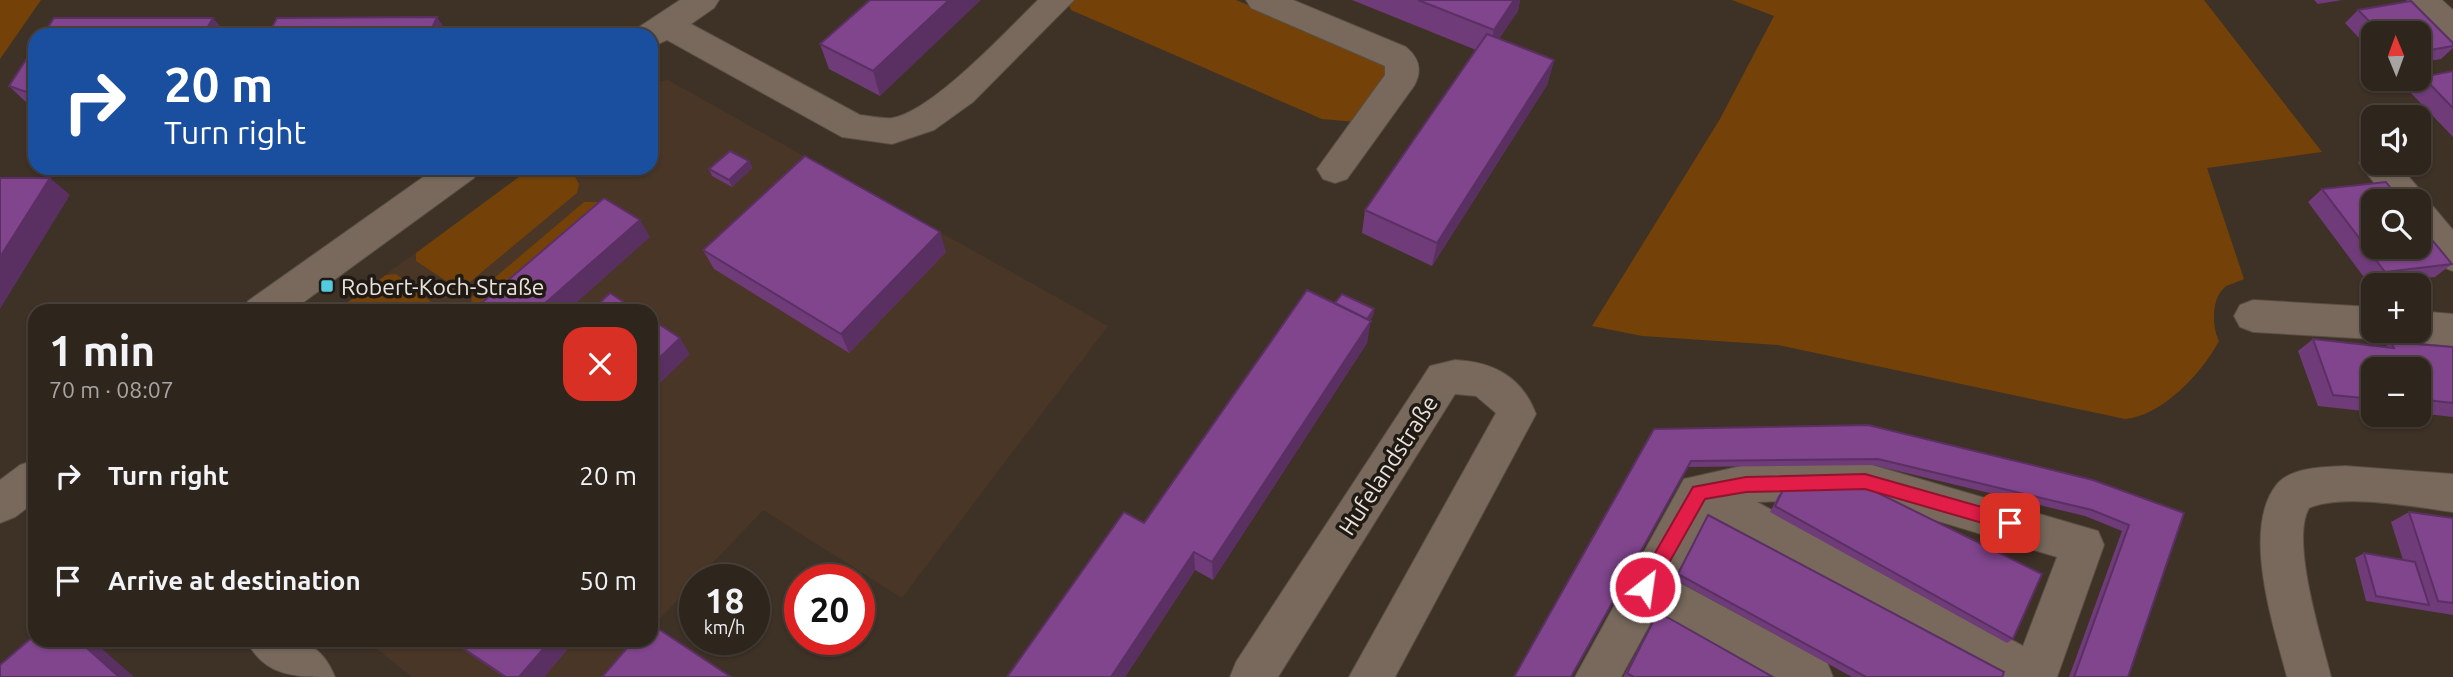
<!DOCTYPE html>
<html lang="en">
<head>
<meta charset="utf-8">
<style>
  :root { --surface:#2e251c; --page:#362d25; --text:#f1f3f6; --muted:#a7a5a3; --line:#49423b }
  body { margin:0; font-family:Ubuntu,sans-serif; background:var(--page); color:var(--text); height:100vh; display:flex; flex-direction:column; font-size:26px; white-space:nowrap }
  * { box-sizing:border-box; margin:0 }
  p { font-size:23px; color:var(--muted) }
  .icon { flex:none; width:38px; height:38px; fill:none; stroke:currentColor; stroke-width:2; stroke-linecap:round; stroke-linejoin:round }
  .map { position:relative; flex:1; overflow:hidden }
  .drawer { position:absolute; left:28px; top:304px; width:630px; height:343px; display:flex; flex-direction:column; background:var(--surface); border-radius:21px; box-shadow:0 2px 5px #0004,0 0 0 2px var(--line) }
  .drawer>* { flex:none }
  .hud { position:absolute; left:28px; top:28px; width:630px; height:147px; border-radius:21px; box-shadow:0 2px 5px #0004,0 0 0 2px var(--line); background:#1a4fa0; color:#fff; overflow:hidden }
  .needle { width:46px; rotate:359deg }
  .tools { position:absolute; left:2361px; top:21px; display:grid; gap:14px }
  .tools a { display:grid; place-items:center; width:70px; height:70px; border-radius:14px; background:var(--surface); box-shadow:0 2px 5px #0004,0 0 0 2px var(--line); font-size:35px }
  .speed { position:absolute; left:679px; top:564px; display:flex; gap:14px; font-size:35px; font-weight:700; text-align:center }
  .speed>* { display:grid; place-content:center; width:91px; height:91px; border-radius:50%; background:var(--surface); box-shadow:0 2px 5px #0004,0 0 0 2px var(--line); line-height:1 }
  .speed small { font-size:18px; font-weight:400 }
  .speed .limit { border:10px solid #d22; background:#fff; color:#111 }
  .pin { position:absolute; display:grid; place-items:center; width:60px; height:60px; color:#fff; margin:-30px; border-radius:14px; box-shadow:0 4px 10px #0006 }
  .me { position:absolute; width:77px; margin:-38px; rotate:30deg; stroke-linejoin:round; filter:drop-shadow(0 0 5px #0008) }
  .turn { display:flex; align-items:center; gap:24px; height:147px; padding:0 21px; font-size:32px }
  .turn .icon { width:91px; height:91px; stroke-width:2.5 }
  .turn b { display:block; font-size:49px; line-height:60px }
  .round { display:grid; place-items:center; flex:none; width:74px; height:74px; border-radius:21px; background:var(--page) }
  .headline { display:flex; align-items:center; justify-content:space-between; height:119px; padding:0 21px }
  h1 { font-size:42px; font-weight:700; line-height:52px }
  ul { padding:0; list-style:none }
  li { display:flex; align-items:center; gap:21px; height:105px; padding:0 21px }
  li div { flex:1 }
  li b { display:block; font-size:26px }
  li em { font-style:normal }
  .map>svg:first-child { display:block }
  .built { fill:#493626 }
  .green { fill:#744208 }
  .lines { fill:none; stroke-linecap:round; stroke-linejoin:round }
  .minor-casing { stroke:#584e43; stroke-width:2 }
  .minor { fill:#78695c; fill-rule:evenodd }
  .wall { fill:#6f3b79 }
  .shaded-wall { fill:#5a3063 }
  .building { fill:#81458d; stroke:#5a3063; stroke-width:2 }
  .route { fill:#e11d48; stroke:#92132f; stroke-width:2 }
  .poi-dot { fill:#54cade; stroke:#201a15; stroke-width:2.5 }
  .labels { text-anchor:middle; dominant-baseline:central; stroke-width:7; stroke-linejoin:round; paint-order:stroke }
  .poi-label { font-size:23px; fill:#ebe3db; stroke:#201a15; text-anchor:start }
  .street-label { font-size:23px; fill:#ebe3db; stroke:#201a15 }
</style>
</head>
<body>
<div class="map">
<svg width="2453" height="677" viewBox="0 0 2453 677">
  <rect width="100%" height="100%" fill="#3e3126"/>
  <g class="built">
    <path d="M 668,80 L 1108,326 L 902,598 L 763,510 L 651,628 L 651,312 L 335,312 L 531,168 L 651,168 L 651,83 Z"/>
    <path d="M 367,641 L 639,641 L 605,677 L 412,677 Z"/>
  </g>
  <g class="green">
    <path d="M 0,0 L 41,0 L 0,59 Z"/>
    <path d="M 1071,0 L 1236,0 L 1381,60 L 1388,68 L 1356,122 L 1322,119 L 1071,10 L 1068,3 Z"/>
    <path d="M 1732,0 L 2204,0 L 2322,152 L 2207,168 L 2244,279 C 2239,282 2228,284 2224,288 C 2211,300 2212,327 2219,341 C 2202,373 2162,416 2125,419 L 1778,345 L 1642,336 L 1592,326 L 1720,119 L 1774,16 Z"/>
    <path d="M 531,168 L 570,168 L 579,184 L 577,193 L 465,286 L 454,286 L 416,261 L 416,253 Z"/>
    <path d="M 584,202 L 599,202 L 475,308 L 471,303 L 472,297 Z"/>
    <path d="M 396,274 L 434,304 L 433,311 L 335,311 L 386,275 Z"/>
  </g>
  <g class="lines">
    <defs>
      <g id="minor">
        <path d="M 680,0 L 719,0 L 714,8 L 691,24 L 860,115 C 870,116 882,119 892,118 C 933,111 1007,30 1038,0 L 1074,0 L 973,102 L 934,130 L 892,144 L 842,137 L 667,40 L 651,47 L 651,35 L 635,35 L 639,27 Z"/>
        <path d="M 1246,0 L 1293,0 L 1406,47 C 1419,58 1423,70 1414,86 L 1347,179 L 1335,183 L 1323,179 L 1317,169 L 1385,75 L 1385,66 L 1251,8 Z"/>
        <path d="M 2407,0 L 2442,0 L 2453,10 L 2453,42 L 2441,38 Z"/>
        <path d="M 2373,151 L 2373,163 L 2397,163 L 2421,191 L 2425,202 L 2431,204 L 2453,230 L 2453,271 C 2418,259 2418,233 2418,201 L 2388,201 L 2359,163 L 2365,153 Z"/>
        <path d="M 436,168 L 480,168 L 474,178 L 290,312 L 242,312 L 248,301 Z"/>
        <path d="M 2253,300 L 2373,307 L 2373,331 L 2388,331 L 2373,339 L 2253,332 L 2240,327 L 2234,316 L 2240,305 Z"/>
        <path d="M 2418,311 L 2453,314 L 2453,346 L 2418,343 L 2404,338 L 2401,331 L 2418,331 Z"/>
        <path d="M 1455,360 C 1494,362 1522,377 1536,414 L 1395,677 L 1349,677 L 1496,413 L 1476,396 L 1455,394 L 1278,677 L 1230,677 L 1236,662 L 1430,366 Z"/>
        <path d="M 35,460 L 35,502 L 15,517 L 0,523 L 0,480 L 20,465 Z"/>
        <path d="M 1865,463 L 2098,531 L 2104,545 L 2057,677 L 1993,677 L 1707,518 L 1674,580 L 1827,662 L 1833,677 L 1767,677 L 1655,615 L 1621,677 L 1575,677 L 1684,479 L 1746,465 ZM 1865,499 L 2057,557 L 2023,646 L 1757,502 Z"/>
        <path d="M 2345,466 L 2453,474 L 2453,512 C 2415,507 2344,493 2309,508 C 2290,541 2322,640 2331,677 L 2287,677 C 2274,627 2240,527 2278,483 C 2293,467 2325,467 2345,466 Z"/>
        <path d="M 246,640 C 287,640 317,632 335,677 C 294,677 265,677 246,640 Z"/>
      </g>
    </defs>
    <use href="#minor" class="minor-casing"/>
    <use href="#minor" class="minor"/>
  </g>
  <g class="wall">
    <path d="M 870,0 L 880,96 L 829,69 L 820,44 Z"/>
    <path d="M 1352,0 L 1520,0 L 1518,11 L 1499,38 L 1554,60 L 1547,85 L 1432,266 L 1362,233 L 1365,210 L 1476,50 Z"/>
    <path d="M 2314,0 L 2342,0 L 2318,4 Z"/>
    <path d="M 2358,10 L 2453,43 L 2453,48 L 2441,59 L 2418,63 L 2418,33 L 2373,33 L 2373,53 L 2345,23 Z"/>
    <path d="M 35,46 L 35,106 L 28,104 L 9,86 Z"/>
    <path d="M 2453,71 L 2453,137 L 2408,90 L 2423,77 Z"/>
    <path d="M 749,161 L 752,168 L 732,187 L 712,176 L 709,169 Z"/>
    <path d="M 2322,189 L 2452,264 L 2435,277 L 2369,284 L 2308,202 Z"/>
    <path d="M 703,250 L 946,252 L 849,353 L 714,269 Z"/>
    <path d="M 1374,309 L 1373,316 L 1370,320 L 1367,343 L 1213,580 L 1195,570 L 1125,677 L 1007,677 L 1144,523 Z"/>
    <path d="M 2313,339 L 2385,347 L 2391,342 L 2453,347 L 2453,417 L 2418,413 L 2418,369 L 2373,369 L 2373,412 L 2318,406 L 2298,351 Z"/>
    <path d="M 1868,425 L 2184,513 L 2128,677 L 2069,677 L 2122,531 L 2085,516 L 1873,465 L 1688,467 L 1654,429 Z"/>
    <path d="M 1783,490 L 2013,639 L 2007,643 L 1770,512 L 1778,496 Z"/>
    <path d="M 2409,512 L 2453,518 L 2453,615 L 2366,601 L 2355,558 L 2364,553 L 2403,560 L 2391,522 Z"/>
    <path d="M 1708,515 L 2002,677 L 1852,677 L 1674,579 Z"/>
    <path d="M 1658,612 L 1773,677 L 1623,677 Z"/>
    <path d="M 449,640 L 575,640 L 544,677 L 504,677 Z"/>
  </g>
  <g class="shaded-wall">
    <path d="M 949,0 L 981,0 L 880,96 L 873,71 Z"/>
    <path d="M 1514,0 L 1520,0 L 1518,11 L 1488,55 L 1494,30 Z"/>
    <path d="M 437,17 L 449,35 L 429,35 Z"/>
    <path d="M 213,18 L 228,35 L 203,35 Z"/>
    <path d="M 1554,60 L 1547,85 L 1432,266 L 1437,243 Z"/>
    <path d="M 749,161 L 752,168 L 732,187 L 729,180 Z"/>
    <path d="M 50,178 L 70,195 L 0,309 L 0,257 Z"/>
    <path d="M 640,220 L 650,237 L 566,312 L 535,312 Z"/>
    <path d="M 940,232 L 946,252 L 849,353 L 841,334 Z"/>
    <path d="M 1374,309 L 1373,316 L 1358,338 L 1359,332 Z"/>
    <path d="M 1371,321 L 1367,343 L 1213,580 L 1212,562 Z"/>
    <path d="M 680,338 L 690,354 L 651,392 L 651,366 Z"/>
    <path d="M 1194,552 L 1195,570 L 1125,677 L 1111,677 Z"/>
    <path d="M 78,640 L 92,640 L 134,677 L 119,677 Z"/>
    <path d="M 551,640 L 575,640 L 544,677 L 519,677 Z"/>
  </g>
  <g class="building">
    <path d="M 870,0 L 949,0 L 873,71 L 820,44 Z"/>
    <path d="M 1418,0 L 1514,0 L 1494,30 Z"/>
    <path d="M 2411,1 L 2453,43 L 2453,46 L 2418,52 L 2418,33 L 2381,33 L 2358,10 Z"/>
    <path d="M 437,17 L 429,35 L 268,35 L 277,18 Z"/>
    <path d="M 54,18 L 213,18 L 203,35 L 43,35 Z"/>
    <path d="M 1487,34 L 1554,60 L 1437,243 L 1365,210 Z"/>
    <path d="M 35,46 L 35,95 L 9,86 Z"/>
    <path d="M 2453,71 L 2453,108 L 2423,77 Z"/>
    <path d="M 730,151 L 749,161 L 729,180 L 709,169 Z"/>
    <path d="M 805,156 L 940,232 L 841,334 L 703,250 Z"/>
    <path d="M 0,178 L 50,178 L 0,257 Z"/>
    <path d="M 2386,182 L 2401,201 L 2373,201 L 2373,247 L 2418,247 L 2418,223 L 2452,264 L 2385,272 L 2322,189 Z"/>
    <path d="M 604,198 L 640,220 L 535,312 L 471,312 Z"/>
    <path d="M 1307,290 L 1371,321 L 1212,562 L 1194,552 L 1111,677 L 1007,677 L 1124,512 L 1144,523 Z"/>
    <path d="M 610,293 L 639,312 L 590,312 Z"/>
    <path d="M 1342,294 L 1374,309 L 1367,319 L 1335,303 Z"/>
    <path d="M 651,319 L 680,338 L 651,366 Z"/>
    <path d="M 2313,339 L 2394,348 L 2391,342 L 2453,347 L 2453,403 L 2418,399 L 2418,369 L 2373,369 L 2373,399 L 2333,395 Z"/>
    <path d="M 1868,425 L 2093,480 L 2184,513 L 2128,677 L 2074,677 L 2129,525 L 2092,510 L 1878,459 L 1691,461 L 1571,677 L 1514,677 L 1654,429 Z"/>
    <path d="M 1868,488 L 2042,574 L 2013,639 L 1775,506 L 1783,490 Z"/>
    <path d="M 2409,512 L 2453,518 L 2453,603 L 2438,601 Z"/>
    <path d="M 1708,515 L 2004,672 L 2002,677 L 1866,677 L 1678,574 Z"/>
    <path d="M 2364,553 L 2415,562 L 2429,605 L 2376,596 Z"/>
    <path d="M 1658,612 L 1773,677 L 1634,677 L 1627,673 Z"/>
    <path d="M 651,624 L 731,677 L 602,677 L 634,640 L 651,640 Z"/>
    <path d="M 35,635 L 35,640 L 78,640 L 119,677 L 0,677 L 0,665 Z"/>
    <path d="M 451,640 L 551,640 L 519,677 L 506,677 Z"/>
  </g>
  <path class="route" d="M 1865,474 L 2010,515 L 2019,523 L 2010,531 L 1865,489 L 1746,492 L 1705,499 L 1652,593 L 1645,595 L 1639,593 L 1636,587 L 1639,581 L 1693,487 L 1746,477 Z"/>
  <rect class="poi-dot" x="320" y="279" width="14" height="14" rx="3.5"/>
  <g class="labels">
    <g class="poi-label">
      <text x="341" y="286">Robert-Koch-Straße</text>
    </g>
    <g class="street-label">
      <text transform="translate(1388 465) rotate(-57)">Hufelandstraße</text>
    </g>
  </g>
</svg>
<div class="tools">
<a><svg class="needle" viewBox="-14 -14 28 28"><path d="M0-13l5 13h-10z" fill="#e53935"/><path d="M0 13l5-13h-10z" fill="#a7a5a3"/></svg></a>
<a><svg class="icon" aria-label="sound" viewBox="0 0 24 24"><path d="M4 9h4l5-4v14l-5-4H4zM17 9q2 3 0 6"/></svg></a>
<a><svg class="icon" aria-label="search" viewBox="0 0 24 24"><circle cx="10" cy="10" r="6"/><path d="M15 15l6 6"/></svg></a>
<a>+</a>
<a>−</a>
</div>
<div class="speed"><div>18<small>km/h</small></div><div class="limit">20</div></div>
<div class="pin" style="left:2010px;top:523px;background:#d93025"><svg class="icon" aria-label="arrive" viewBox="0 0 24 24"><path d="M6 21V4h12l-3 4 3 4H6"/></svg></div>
<svg class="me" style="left:1645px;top:587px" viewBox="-20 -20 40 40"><circle r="17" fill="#e11d48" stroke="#fff" stroke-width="3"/><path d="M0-11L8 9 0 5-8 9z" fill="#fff"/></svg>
<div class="hud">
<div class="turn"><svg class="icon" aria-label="right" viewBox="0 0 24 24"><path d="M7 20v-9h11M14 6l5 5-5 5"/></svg><div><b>20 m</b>Turn right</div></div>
</div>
<section class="drawer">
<div class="headline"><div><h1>1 min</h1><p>70 m · 08:07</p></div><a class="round" style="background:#d93025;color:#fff"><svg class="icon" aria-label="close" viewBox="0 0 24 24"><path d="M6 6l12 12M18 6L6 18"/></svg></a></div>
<ul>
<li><svg class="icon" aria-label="right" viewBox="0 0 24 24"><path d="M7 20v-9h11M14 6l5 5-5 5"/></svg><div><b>Turn right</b></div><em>20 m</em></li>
<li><svg class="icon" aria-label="arrive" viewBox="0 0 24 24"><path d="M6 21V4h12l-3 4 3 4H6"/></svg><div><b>Arrive at destination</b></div><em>50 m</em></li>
</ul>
</section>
</div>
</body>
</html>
